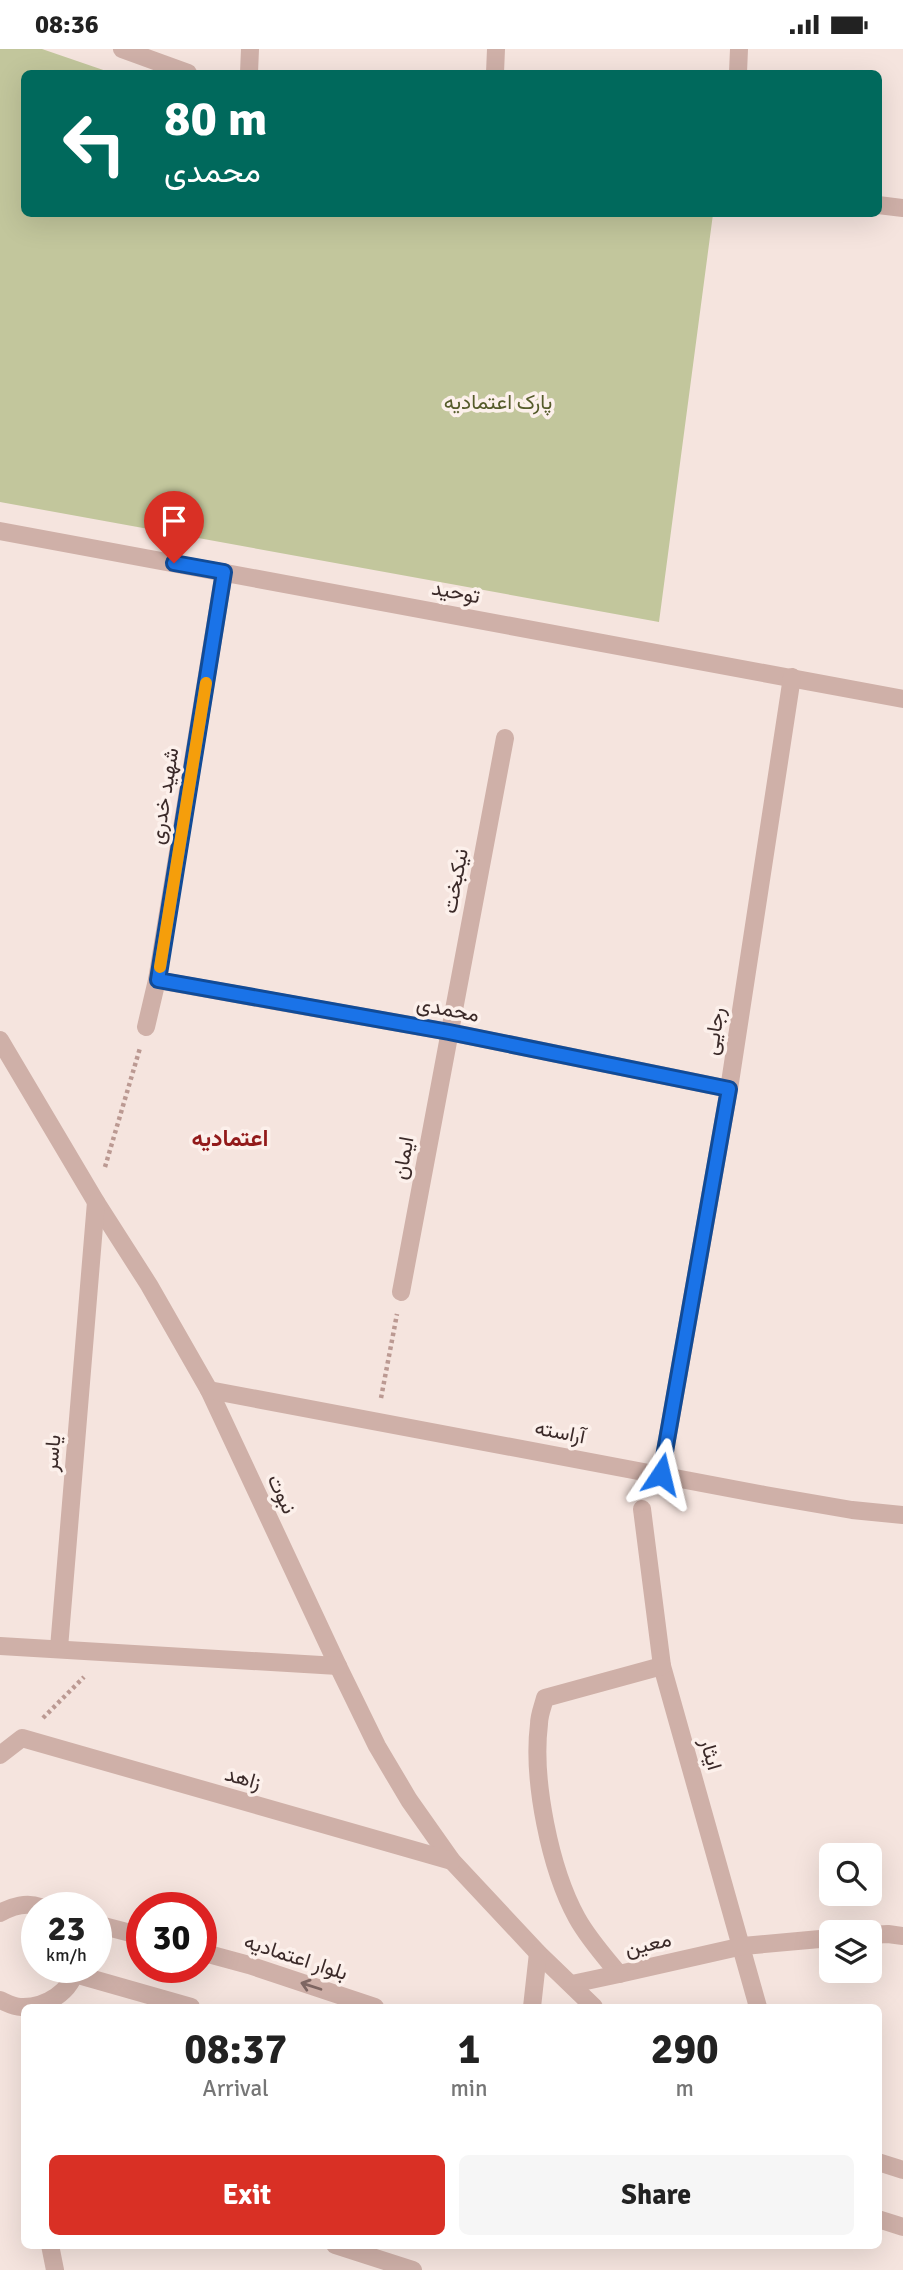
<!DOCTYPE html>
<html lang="en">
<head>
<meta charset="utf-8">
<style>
  :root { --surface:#fff; --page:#f6f6f6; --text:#222; --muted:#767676; --accent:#d93025 }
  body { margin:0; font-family:Signika,Vazirmatn,sans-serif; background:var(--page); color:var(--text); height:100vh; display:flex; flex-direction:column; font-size:26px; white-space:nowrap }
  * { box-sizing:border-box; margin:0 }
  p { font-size:23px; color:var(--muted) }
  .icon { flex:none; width:38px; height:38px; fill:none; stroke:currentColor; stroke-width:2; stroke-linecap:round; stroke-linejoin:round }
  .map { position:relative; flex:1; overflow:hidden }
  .details { position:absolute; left:21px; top:1955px; width:861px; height:245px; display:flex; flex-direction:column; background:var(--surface); border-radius:10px; box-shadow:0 7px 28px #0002 }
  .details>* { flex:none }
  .top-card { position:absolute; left:21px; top:21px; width:861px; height:147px; border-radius:10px; box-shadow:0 7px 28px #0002; background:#00695c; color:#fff; overflow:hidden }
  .buttons { position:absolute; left:819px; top:1794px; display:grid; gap:14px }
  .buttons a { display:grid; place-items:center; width:63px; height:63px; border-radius:10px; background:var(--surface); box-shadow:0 7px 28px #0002; font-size:35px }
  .speed { position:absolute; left:21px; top:1843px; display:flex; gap:14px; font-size:35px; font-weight:700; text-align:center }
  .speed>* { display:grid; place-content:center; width:91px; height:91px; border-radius:50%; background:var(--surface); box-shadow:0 7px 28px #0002; line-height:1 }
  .speed small { font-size:18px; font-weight:400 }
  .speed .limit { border:10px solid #d22; background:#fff; color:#111 }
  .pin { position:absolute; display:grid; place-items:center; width:60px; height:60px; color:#fff; margin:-72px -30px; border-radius:50% 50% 50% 0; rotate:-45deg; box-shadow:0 0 7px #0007 }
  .pin .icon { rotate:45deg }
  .me { position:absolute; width:77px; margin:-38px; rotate:10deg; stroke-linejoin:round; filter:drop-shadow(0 0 5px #0008) }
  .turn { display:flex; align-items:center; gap:24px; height:147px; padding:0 28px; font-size:32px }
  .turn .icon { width:91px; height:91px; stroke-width:2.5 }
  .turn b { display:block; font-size:49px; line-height:60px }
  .eta { display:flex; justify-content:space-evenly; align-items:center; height:119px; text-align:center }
  .eta b { font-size:42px; font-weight:700; line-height:49px }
  .action { display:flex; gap:14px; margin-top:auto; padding:14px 28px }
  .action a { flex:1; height:80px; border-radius:10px; background:var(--accent); color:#fff; font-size:28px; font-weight:700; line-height:80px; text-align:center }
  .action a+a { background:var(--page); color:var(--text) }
  .status { display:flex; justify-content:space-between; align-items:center; height:49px; padding:0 35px; background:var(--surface); direction:ltr }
  .status svg { height:19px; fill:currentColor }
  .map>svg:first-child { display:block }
  .green { fill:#c2c69c }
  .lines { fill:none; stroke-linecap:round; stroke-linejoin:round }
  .path { stroke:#bb9992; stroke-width:4.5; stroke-dasharray:3.5 3.5; stroke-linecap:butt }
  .minor { stroke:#cfb0a8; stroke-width:18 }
  .oneway { stroke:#7e6662 }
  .route-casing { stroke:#114b97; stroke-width:18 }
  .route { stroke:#1a73e8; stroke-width:12 }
  .slow { stroke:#f59e0b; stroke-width:12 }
  .labels { text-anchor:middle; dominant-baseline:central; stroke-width:7; stroke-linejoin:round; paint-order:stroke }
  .park-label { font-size:21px; fill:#555b2a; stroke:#fcf0eb }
  .street-label { font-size:21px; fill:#3b2a29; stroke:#fcf0eb }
  .neighbourhood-label { font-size:23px; font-weight:bold; fill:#921a1a; stroke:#fcf0eb }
</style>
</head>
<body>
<div class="status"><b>08:36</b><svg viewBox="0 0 49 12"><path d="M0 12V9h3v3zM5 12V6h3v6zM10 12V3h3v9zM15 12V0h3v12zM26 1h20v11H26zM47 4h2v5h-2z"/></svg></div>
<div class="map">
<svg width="903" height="2221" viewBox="0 0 903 2221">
  <rect width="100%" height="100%" fill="#f5e4de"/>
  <path class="green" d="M 0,0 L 42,0 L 112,24 L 24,24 L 24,164 L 713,165 L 659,573 L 0,453 Z"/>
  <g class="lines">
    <g class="path">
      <path d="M 105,1118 L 140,999"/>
      <path d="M 381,1349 L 397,1265"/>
      <path d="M 43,1669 L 84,1628"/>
    </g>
    <g class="minor">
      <path d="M 122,0 L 188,24"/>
      <path d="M 249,24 L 250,0"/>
      <path d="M 495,24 L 496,0"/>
      <path d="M 738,24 L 739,0"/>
      <path d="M 878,156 L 903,159"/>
      <path d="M 0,482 L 903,650"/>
      <path d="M 157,931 L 449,983 L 729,1040"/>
      <path d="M 146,978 L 157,931 L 224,523"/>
      <path d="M 0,991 L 96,1153 L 149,1236 L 209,1341 L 338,1617 L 377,1697 L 409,1751 L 452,1812 L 538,1904 L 594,1958"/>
      <path d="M 401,1243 L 505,689"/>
      <path d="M 209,1341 L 765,1446 L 852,1461 L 903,1466"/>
      <path d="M 661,1425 L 729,1040 L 792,628"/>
      <path d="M 642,1460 L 662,1617 L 758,1958"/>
      <path d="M 0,1597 L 338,1617"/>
      <path d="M 59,1599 L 96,1153"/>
      <path d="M 662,1617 L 545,1649 C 543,1657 539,1666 539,1675 C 532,1731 550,1820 577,1869 C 588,1889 604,1907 619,1925 L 743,1897 L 831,1889"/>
      <path d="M 0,1706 L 22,1689 L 452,1812"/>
      <path d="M 0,1864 C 12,1857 27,1853 40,1858"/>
      <path d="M 96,1875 L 142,1887"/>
      <path d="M 870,1886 L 888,1885 L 903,1887"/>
      <path d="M 201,1903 L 249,1916 L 375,1958"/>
      <path d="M 75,1925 L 191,1958"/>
      <path d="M 572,1935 L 619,1925"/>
      <path d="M 0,1951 C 7,1954 14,1958 21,1958 C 45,1959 72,1943 76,1918"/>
      <path d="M 532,1958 L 538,1904"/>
      <path d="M 878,2113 L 903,2121"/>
      <path d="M 878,2170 L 903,2178"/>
      <path d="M 50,2196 L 55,2221"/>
      <path d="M 335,2196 L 413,2221"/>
    </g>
  </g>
  <defs><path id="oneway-shaft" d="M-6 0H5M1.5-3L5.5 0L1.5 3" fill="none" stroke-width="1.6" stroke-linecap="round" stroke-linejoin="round" transform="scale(1.75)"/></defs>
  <use class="oneway" href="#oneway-shaft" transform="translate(311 1937) rotate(-162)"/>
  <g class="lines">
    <defs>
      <path id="route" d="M 174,514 L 224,523 L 158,931 L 449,983 L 729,1040 L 661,1425"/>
    </defs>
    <use href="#route" class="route-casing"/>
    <use href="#route" class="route"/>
    <path class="slow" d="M 160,918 L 206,634"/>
  </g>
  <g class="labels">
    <g class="park-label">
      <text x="498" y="353">پارک اعتمادیه</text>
    </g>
    <g class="street-label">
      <text transform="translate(456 543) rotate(11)">توحید</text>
      <text transform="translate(164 747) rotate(-81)">شهید خدری</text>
      <text transform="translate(455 832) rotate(-79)">نیکبخت</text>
      <text transform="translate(448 960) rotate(11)">محمدی</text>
      <text transform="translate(714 982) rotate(-81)">رجایی</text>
      <text transform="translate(403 1109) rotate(-80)">ایمان</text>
      <text transform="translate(560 1383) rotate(11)">آراسته</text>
      <text transform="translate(52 1404) rotate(-85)">یاسر</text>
      <text transform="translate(282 1445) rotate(65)">نبوت</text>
      <text transform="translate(711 1705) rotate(74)">ایثار</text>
      <text transform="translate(243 1729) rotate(16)">زاهد</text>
      <text transform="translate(648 1895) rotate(-13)">معین</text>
      <text transform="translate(296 1908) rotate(18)">بلوار اعتمادیه</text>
    </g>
    <g class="neighbourhood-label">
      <text x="230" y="1089">اعتمادیه</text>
    </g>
  </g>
</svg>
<div class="buttons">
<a><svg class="icon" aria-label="search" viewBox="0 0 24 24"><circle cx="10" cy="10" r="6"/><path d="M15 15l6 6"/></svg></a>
<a><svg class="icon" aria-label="layers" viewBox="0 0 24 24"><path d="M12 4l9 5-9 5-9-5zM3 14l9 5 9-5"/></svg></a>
</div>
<div class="speed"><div>23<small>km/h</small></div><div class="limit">30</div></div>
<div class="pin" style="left:174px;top:514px;background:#d93025"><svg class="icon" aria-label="arrive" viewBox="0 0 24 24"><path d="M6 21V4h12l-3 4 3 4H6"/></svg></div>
<svg class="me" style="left:661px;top:1425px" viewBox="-20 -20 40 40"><path d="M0-17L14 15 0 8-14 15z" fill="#1a73e8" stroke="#fff" stroke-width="4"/></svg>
<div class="top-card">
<div class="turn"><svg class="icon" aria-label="left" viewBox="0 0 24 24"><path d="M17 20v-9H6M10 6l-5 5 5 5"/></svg><div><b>80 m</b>محمدی</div></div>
</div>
<section class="details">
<div class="eta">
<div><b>08:37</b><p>Arrival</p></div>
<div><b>1</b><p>min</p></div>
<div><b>290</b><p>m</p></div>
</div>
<div class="action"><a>Exit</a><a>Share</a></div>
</section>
</div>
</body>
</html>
